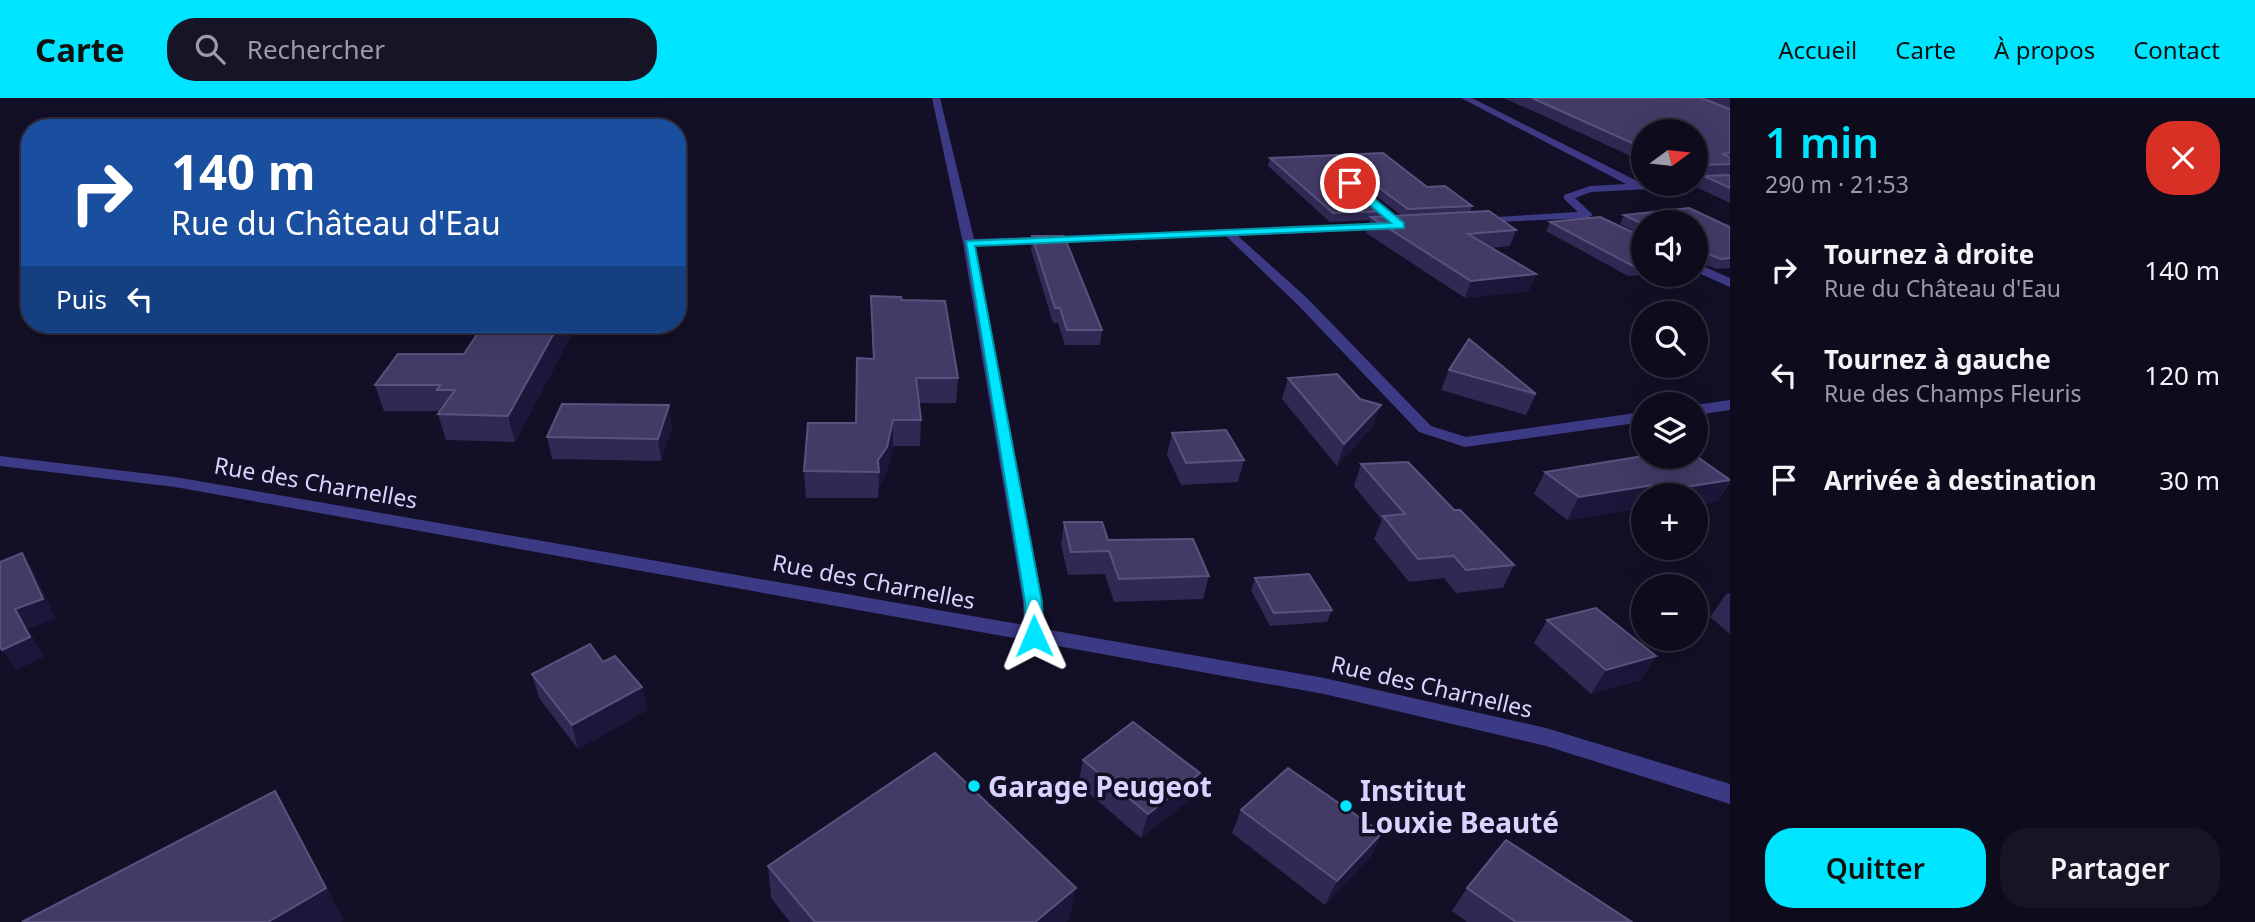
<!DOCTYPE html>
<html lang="fr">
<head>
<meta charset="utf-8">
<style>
  :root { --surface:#0e0b1c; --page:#171425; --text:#f1f3f6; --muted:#9b9ba3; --line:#2e2b3b; --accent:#00e5ff }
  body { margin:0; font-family:"Noto Sans",sans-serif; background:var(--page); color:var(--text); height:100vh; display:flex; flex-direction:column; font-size:26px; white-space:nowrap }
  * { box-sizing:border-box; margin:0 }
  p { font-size:23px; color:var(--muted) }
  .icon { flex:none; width:38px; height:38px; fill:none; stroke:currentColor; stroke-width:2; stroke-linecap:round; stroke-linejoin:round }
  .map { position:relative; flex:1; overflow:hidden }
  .side { display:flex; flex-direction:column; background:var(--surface); width:525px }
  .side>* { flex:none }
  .banner { position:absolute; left:21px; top:21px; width:665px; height:214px; border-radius:28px; box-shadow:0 7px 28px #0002,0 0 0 2px var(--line); background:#1a4fa0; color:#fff; overflow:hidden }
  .needle { width:46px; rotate:75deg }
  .controls { position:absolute; left:1631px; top:21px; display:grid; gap:14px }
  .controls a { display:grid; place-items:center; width:77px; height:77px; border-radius:50%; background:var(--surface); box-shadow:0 7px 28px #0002,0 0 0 2px var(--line); font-size:35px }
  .pin { position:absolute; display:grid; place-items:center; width:60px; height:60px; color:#fff; margin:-30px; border:4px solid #fff; border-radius:50%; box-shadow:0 2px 7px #0007 }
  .me { position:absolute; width:77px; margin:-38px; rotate:359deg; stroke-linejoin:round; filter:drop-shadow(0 0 5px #0008) }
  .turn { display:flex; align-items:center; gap:24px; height:147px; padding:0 35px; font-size:32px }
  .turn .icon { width:91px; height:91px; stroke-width:2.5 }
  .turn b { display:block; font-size:49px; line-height:60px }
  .then { display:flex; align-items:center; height:66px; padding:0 35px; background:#0003; gap:14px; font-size:26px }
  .round { display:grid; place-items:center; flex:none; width:74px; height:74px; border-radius:28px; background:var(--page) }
  .overview { display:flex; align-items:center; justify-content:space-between; height:119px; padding:0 35px }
  h1 { font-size:42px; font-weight:600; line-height:52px; color:var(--accent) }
  .primary-button { display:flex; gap:14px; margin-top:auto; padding:14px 35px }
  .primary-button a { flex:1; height:80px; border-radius:28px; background:var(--accent); color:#111; font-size:28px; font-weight:600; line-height:80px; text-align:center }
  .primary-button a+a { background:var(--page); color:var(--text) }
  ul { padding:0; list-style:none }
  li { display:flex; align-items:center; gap:21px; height:105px; padding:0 35px }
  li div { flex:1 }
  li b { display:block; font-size:26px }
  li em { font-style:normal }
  header { display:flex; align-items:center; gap:42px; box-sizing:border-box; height:98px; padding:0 35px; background:var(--accent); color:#111 }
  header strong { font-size:33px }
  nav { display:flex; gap:38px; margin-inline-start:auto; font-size:24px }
  .search { width:490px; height:63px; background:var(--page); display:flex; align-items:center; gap:18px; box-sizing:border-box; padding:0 24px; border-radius:28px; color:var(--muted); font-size:26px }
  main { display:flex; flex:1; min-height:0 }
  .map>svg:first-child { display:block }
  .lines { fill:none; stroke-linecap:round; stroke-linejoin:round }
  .minor { fill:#3d3a85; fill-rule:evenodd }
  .wall { fill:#312854; fill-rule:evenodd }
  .shaded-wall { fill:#1d163a }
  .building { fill:#433a66; stroke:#5a527e; stroke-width:2 }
  .route { fill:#00e5ff; stroke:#0095a6; stroke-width:2 }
  .poi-dot { fill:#00e5ff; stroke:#130f26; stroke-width:2.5 }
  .labels { text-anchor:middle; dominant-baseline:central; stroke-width:7; stroke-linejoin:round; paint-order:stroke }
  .street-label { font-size:23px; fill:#d9d4ff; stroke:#130f26 }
  .near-poi-label { font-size:28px; font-weight:bold; fill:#d9d4ff; stroke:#130f26; text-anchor:start }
</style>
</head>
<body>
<header>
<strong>Carte</strong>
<div class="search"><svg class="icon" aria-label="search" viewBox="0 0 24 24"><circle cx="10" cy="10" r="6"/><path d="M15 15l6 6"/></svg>Rechercher</div>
<nav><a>Accueil</a><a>Carte</a><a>À propos</a><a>Contact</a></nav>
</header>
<main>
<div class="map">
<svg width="1730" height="824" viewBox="0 0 1730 824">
  <rect width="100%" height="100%" fill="#130f26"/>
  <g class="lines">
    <g class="minor">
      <path d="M 932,0 L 940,0 L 974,141 L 1393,126 L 1393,130 L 1389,131 L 1238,138 L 1307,200 L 1431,328 L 1466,339 L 1643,314 L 1643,324 L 1465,349 L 1459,347 L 1419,334 L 1297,206 L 1226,138 L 975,148 L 1043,504 L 1044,531 L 1324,580 L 1546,630 L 1730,686 L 1730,706 L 1546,648 L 1324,596 L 175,389 L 0,368 L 0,358 L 175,379 L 1024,527 L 1023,504 L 963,145 Z"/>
      <path d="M 1461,0 L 1472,0 L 1641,85 L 1696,86 L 1691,89 L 1591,94 L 1575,100 L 1593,117 L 1587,120 L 1476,125 L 1474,123 L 1480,120 L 1578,114 L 1564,101 L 1564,97 L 1590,88 L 1626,86 Z"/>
      <path d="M 1696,165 L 1730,180 L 1730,189 L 1696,174 Z"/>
      <path d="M 1730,302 L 1730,312 L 1696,317 L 1696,307 Z"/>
    </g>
  </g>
  <g class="wall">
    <path d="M 1503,0 L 1730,0 L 1730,105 L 1698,90 L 1704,79 L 1696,80 L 1696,33 L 1643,33 L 1643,64 L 1540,16 Z"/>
    <path d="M 1383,55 L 1427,89 L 1472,108 L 1470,114 L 1516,132 L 1510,148 L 1491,150 L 1529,193 L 1465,200 L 1366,135 L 1370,122 L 1330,124 L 1268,68 L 1270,60 ZM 1349,78 L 1401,117 L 1385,118 L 1387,113 L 1347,79 Z"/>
    <path d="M 1689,110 L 1730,129 L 1730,170 L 1716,171 L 1698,164 L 1696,168 L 1696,124 L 1643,124 L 1643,137 L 1620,126 L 1624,117 Z"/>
    <path d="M 1550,124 L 1643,139 L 1643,177 L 1645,177 L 1628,178 L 1546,133 Z"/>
    <path d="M 1032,138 L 1102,232 L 1100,247 L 1065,247 L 1058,225 L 1053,225 L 1031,152 Z"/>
    <path d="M 871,198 L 902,202 L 958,280 L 956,305 L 919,305 L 921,322 L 920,348 L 893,348 L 886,376 L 879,388 L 878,400 L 806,400 L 804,373 L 856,325 L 873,261 Z"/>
    <path d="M 577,226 L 515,344 L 446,342 L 438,316 L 440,313 L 384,313 L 375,287 L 464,256 Z"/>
    <path d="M 1449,272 L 1536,296 L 1526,317 L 1441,292 Z"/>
    <path d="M 1288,280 L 1373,328 L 1337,368 L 1282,301 Z"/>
    <path d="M 672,329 L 661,363 L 552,361 L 547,339 Z"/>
    <path d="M 1172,335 L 1244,362 L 1238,384 L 1181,387 L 1167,357 Z"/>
    <path d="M 1361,366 L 1454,412 L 1514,467 L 1503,490 L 1456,495 L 1444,480 L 1409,484 L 1374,441 L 1382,422 L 1354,388 Z"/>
    <path d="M 1545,374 L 1730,382 L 1730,384 L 1717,404 L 1696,397 L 1643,397 L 1643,412 L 1640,410 L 1567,422 L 1534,396 Z"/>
    <path d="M 1064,424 L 1108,442 L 1209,478 L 1203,501 L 1114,504 L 1105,476 L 1068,477 L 1061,447 Z"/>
    <path d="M 1255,480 L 1332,512 L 1327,524 L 1270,528 L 1251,492 Z"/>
    <path d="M 1730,495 L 1730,536 L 1710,519 L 1726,496 Z"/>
    <path d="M 1547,522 L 1656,558 L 1640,582 L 1591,596 L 1534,545 Z"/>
    <path d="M 603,564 L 642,589 L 647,612 L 578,651 L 539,600 L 532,576 Z"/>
    <path d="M 1083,662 L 1193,699 L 1141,740 L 1078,686 Z"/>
    <path d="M 1241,712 L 1382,735 L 1370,759 L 1325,807 L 1232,735 Z"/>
    <path d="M 768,768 L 1069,822 L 1066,824 L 790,824 L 771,800 Z"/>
    <path d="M 1467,790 L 1632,824 L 1467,824 L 1452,813 Z"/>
  </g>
  <g class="shaded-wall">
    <path d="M 1352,70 L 1349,78 L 1344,80 L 1346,72 Z"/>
    <path d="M 1536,176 L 1529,193 L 1465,200 L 1471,183 Z"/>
    <path d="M 559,226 L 577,226 L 515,344 L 508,318 Z"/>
    <path d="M 669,307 L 672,329 L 661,363 L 658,341 Z"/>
    <path d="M 1381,307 L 1373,328 L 1337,368 L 1344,346 Z"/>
    <path d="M 893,322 L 893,348 L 886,376 L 879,388 L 878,362 Z"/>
    <path d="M 1730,382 L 1717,404 L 1696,408 L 1696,397 L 1659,397 L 1661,393 Z"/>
    <path d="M 1653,387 L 1647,397 L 1643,397 L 1643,404 L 1640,410 L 1567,422 L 1579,399 Z"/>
    <path d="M 22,455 L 35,475 L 56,521 L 28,531 L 44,559 L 16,572 L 2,552 L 15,511 Z"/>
    <path d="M 1656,558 L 1640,582 L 1591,596 L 1606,572 Z"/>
    <path d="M 642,589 L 647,612 L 578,651 L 572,627 Z"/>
    <path d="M 1200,675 L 1193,699 L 1141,740 L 1148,716 Z"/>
    <path d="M 275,693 L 344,822 L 340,824 L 268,824 Z"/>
    <path d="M 1382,735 L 1370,759 L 1325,807 L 1337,783 Z"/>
    <path d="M 1076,790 L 1069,822 L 1066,824 L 1035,824 Z"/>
  </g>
  <g class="building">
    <path d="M 1532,0 L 1701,0 L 1730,11 L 1730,55 L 1722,56 L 1730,59 L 1730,66 L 1702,67 L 1699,71 L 1696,71 L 1696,33 L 1643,33 L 1643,50 Z"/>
    <path d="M 1383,55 L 1427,89 L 1445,88 L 1472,108 L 1408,111 L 1352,70 L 1346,72 L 1347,79 L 1387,113 L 1333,115 L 1270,60 Z"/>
    <path d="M 1730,77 L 1730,90 L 1704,78 Z"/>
    <path d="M 1689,110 L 1730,129 L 1730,160 L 1721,161 L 1700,153 L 1698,163 L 1696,163 L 1696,124 L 1643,124 L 1643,126 L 1624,117 Z"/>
    <path d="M 1489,113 L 1516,132 L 1468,136 L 1536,176 L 1471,183 L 1371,119 Z"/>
    <path d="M 1600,119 L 1643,139 L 1643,168 L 1633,168 L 1550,124 Z"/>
    <path d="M 1032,138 L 1064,138 L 1102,232 L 1067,232 L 1060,210 L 1055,210 Z"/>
    <path d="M 871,198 L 901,199 L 902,202 L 945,203 L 958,280 L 916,280 L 921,322 L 893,322 L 887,349 L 878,362 L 879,374 L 804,373 L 808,325 L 856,325 L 857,260 L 874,261 Z"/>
    <path d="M 484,226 L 559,226 L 508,318 L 438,316 L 455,292 L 437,292 L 440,287 L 375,287 L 398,256 L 464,256 Z"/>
    <path d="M 1469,241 L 1536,296 L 1449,272 Z"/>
    <path d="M 1337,276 L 1360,301 L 1381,307 L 1344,346 L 1288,280 Z"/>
    <path d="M 562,306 L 669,307 L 658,341 L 547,339 Z"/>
    <path d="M 1226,332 L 1244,362 L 1186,365 L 1172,335 Z"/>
    <path d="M 1643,358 L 1696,358 L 1730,382 L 1661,393 L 1653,387 L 1579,399 L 1545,374 Z"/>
    <path d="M 1408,364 L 1454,412 L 1460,412 L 1514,467 L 1466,472 L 1454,458 L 1418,461 L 1383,418 L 1405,416 L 1361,366 Z"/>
    <path d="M 1064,424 L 1102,424 L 1108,442 L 1193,441 L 1209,478 L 1119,481 L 1109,453 L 1071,454 Z"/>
    <path d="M 22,455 L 43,501 L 15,511 L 30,539 L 2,552 L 0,549 L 0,464 Z"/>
    <path d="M 1309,476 L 1332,512 L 1274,515 L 1255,480 Z"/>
    <path d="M 1596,510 L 1656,558 L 1606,572 L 1547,522 Z"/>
    <path d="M 590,546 L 603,564 L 615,558 L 642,589 L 572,627 L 532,576 Z"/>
    <path d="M 1133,624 L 1200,675 L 1148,716 L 1083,662 Z"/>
    <path d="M 935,655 L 1076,790 L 1035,824 L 815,824 L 768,768 Z"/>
    <path d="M 1288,670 L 1382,735 L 1337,783 L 1241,712 Z"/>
    <path d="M 275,693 L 326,790 L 268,824 L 22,824 Z"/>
    <path d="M 1506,742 L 1632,824 L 1516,824 L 1467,790 Z"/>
  </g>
  <path class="route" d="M 1346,83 L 1353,83 L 1404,125 L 1404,130 L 975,148 L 1042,504 L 1043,538 L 1040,543 L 1027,543 L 1025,538 L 1025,504 L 966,143 L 1391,125 L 1346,87 Z"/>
  <g class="poi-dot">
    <circle cx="974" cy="688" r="7"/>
    <circle cx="1346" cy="708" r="7"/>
  </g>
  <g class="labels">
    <g class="street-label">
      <text transform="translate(316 384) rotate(10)">Rue des Charnelles</text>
      <text transform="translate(874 483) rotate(11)">Rue des Charnelles</text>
      <text transform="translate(1432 588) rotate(13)">Rue des Charnelles</text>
    </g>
    <g class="near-poi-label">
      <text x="988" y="688">Garage Peugeot</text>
      <text x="1360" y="692">Institut<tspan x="1360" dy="32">Louxie Beauté</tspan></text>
    </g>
  </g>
</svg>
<div class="controls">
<a><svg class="needle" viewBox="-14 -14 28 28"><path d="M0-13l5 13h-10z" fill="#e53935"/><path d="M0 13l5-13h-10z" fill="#9b9ba3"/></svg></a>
<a><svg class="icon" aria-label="sound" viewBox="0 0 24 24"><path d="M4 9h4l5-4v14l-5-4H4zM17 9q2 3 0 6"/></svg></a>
<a><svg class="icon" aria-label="search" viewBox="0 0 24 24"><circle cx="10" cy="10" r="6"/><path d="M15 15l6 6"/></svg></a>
<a><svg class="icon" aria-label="layers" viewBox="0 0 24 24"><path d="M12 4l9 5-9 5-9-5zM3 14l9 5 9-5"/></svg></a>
<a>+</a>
<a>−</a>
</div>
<div class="pin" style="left:1350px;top:85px;background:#d93025"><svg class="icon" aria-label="arrive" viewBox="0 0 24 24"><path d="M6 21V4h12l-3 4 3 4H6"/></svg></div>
<svg class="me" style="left:1034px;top:538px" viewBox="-20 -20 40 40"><path d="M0-17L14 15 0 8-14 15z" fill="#00e5ff" stroke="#fff" stroke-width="4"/></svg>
<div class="banner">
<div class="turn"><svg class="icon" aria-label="right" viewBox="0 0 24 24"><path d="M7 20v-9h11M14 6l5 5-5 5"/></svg><div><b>140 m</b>Rue du Château d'Eau</div></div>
<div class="then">Puis<svg class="icon" aria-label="left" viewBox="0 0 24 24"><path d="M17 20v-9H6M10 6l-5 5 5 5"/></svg></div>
</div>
</div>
<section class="side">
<div class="overview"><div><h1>1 min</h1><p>290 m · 21:53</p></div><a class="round" style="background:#d93025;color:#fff"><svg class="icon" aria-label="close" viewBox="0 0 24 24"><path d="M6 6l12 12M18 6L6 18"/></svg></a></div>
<ul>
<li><svg class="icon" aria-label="right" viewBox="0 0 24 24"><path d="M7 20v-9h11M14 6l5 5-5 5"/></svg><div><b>Tournez à droite</b><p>Rue du Château d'Eau</p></div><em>140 m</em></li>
<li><svg class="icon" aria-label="left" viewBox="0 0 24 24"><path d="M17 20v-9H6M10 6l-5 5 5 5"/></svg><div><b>Tournez à gauche</b><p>Rue des Champs Fleuris</p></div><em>120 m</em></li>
<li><svg class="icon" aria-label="arrive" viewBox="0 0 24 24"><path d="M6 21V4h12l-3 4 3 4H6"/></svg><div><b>Arrivée à destination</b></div><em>30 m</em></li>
</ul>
<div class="primary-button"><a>Quitter</a><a>Partager</a></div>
</section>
</main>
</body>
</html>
